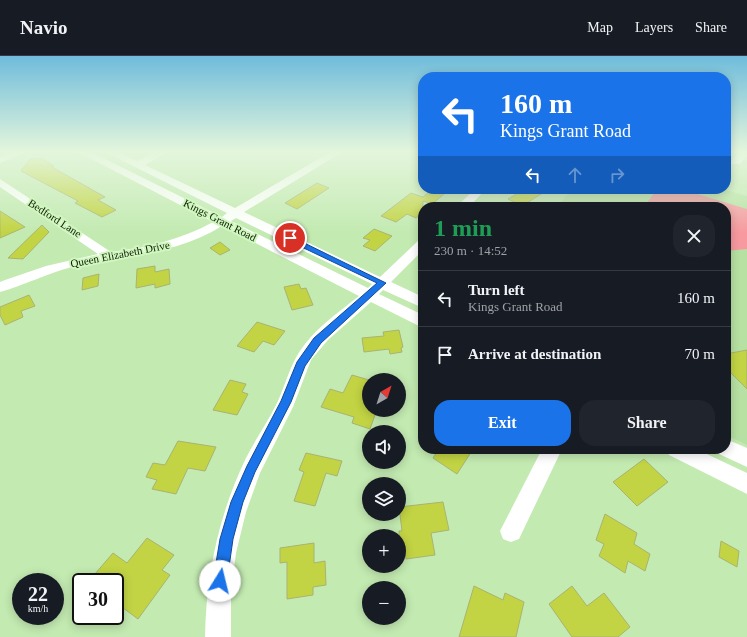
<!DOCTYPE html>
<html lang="en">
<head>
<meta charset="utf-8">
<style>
  :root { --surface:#171b24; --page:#20242c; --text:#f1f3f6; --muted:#9ea1a6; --line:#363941; --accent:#1a73e8 }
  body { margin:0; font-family:Georgia,serif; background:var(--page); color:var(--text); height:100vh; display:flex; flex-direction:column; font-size:15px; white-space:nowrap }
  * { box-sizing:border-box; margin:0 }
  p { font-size:13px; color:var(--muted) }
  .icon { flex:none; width:22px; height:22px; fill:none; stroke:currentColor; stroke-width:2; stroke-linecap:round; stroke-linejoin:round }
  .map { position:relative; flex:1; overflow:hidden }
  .drawer { position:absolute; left:418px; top:146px; width:313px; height:252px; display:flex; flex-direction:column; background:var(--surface); border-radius:16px; box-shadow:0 2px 10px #0003 }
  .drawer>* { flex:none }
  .top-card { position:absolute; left:418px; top:16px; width:313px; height:122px; border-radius:16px; box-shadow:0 2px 10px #0003; background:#1a73e8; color:#fff; overflow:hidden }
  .needle { width:26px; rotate:39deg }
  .fabs { position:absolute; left:362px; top:317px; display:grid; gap:8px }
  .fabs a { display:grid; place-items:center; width:44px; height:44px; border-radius:50%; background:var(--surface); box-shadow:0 2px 10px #0003; font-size:20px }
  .speed { position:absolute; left:12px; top:517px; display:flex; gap:8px; font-size:20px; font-weight:700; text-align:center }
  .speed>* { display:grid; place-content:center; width:52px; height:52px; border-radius:50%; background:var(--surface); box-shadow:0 2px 10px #0003; line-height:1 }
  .speed small { font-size:10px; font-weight:400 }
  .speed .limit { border:2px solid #111; border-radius:6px; background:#fff; color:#111 }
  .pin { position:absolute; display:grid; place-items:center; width:34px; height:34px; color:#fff; margin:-17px; border:2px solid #fff; border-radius:50%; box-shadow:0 1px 4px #0007 }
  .me { position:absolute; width:44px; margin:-22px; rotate:9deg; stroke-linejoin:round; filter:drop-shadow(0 0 3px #0008) }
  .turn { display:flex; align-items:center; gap:14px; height:84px; padding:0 16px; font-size:18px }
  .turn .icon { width:52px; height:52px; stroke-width:2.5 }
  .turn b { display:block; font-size:28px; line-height:34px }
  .lanes { display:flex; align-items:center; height:38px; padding:0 16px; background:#0003; justify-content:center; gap:20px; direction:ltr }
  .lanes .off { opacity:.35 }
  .round { display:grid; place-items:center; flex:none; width:42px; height:42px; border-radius:16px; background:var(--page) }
  .headline { display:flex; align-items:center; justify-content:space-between; height:68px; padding:0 16px }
  h1 { font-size:24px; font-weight:700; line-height:30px; color:#1e9e55 }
  .action { display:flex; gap:8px; margin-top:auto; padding:8px 16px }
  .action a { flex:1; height:46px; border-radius:16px; background:var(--accent); color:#fff; font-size:16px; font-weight:700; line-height:46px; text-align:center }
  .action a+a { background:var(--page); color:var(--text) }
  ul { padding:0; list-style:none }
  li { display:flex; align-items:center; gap:12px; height:56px; padding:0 16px; border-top:1px solid var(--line) }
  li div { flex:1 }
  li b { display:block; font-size:15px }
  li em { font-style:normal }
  header { display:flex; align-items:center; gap:24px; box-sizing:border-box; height:56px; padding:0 20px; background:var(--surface); border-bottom:1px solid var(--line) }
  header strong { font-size:19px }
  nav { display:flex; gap:22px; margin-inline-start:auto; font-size:14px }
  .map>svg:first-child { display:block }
  .built { fill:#b6e1a2 }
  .green { fill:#f7999f }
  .building { fill:#c2d443; stroke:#a9b373 }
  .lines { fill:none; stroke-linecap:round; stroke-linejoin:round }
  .minor { fill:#fff; fill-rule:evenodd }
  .route { fill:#1a73e8; stroke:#114b97 }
  .labels { text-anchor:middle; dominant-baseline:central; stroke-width:4; stroke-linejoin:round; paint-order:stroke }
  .far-street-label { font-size:11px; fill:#0e1c07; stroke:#d0f7be }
</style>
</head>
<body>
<header>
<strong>Navio</strong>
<nav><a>Map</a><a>Layers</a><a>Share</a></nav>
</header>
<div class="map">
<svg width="747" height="581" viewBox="0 0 747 581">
  <rect width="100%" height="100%" fill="#c3eab1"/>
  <path class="built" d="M 572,133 L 721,133 L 747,140 L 747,389 L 726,379 L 726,151 L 557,151 Z"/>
  <path class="green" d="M 657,133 L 681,133 L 747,153 L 747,193 L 726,195 L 726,151 L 644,151 Z"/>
  <g class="building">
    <path d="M 41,102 L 54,110 L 52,111 L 105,141 L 98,144 L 116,154 L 102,161 L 75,147 L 78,145 L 21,115 L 30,103 Z"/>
    <path d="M 317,127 L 329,132 L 297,153 L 285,147 Z"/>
    <path d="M 433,133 L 450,133 L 432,148 L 423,145 L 423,156 L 416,162 L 407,158 L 396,166 L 381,160 L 411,137 L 423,141 Z"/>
    <path d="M 525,133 L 549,133 L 522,150 L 508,143 Z"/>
    <path d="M 0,155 L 25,171 L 0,182 Z"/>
    <path d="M 42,169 L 49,176 L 23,203 L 8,202 Z"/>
    <path d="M 374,173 L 392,180 L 375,195 L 363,190 L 370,184 L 363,182 Z"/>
    <path d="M 220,186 L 230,194 L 220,199 L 210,192 Z"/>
    <path d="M 155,210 L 155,216 L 169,213 L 170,228 L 155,232 L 155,228 L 136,232 L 137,213 Z"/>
    <path d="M 99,218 L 98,230 L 82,234 L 83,222 Z"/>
    <path d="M 299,228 L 301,233 L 306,232 L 313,249 L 292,254 L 284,231 Z"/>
    <path d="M 29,239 L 35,250 L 21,255 L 23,261 L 5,269 L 0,259 L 0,251 Z"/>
    <path d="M 257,266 L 285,275 L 274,289 L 263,285 L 254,296 L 237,290 Z"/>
    <path d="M 399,274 L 403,291 L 401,292 L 402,296 L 390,298 L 389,293 L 364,296 L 362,282 L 384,280 L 383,276 Z"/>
    <path d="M 747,294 L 747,333 L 726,312 L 726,298 Z"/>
    <path d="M 352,319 L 369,324 L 369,354 L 376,356 L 370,373 L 352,367 L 354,361 L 321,351 L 330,333 L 343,337 Z"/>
    <path d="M 230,324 L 246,328 L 242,336 L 248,338 L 237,359 L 213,354 Z"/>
    <path d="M 178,385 L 216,391 L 205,415 L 188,412 L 176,438 L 152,433 L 157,424 L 146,421 L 153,407 L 165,409 Z"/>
    <path d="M 439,393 L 473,393 L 457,418 L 433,402 Z"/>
    <path d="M 306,397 L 342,405 L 337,420 L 326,417 L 315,450 L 294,445 L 304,416 L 299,414 Z"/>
    <path d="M 644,403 L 668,426 L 637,450 L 613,426 Z"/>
    <path d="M 443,446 L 449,474 L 431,477 L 435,499 L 406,503 L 404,493 L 399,494 L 399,475 L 402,475 L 399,451 Z"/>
    <path d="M 605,458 L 637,477 L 634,488 L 650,498 L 645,515 L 628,505 L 625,517 L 599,500 L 604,488 L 596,484 Z"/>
    <path d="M 147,482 L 174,499 L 162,514 L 170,519 L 138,563 L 115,546 L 115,526 L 88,526 L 113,497 L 127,507 Z"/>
    <path d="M 721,485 L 739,495 L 737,511 L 719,501 Z"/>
    <path d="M 314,487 L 314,507 L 325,505 L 326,529 L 313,531 L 313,539 L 287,543 L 287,506 L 280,507 L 280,492 Z"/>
    <path d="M 474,530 L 503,544 L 505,537 L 524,546 L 516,581 L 459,581 Z"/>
    <path d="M 572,530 L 587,550 L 604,537 L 630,571 L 618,581 L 572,581 L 549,548 Z"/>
  </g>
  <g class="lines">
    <g class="minor">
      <path d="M 14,95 L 29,95 L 0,107 L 0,101 Z"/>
      <path d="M 76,95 L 89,95 L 222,161 L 227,157 L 103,95 L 116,95 L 137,105 L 156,95 L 169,95 L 145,109 L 235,152 L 332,95 L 344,95 L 244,156 L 380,221 L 419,184 L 423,183 L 423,194 L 391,226 L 423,241 L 423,252 L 383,234 L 379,238 L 423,259 L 423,272 L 371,246 L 328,284 L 311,304 L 293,351 L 260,417 L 246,456 L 236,497 L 231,538 L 231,581 L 205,581 C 206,518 219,458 246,402 C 255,384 267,367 276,349 C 286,329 290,306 305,288 C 320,269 340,255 359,240 L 222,170 C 173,200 126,198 72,211 C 48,217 25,229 0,236 L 0,226 L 5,224 L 46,210 L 98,198 L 0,131 L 0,123 L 111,196 C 147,191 181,184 213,166 ZM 236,162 L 372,228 L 368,232 L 231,165 Z"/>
      <path d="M 741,95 L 747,95 L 747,100 L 740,108 L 732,108 L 731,106 L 736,99 Z"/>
      <path d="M 475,133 L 486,133 L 469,151 L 456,151 Z"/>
      <path d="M 726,383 L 747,392 L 747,411 L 719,398 L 717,393 L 726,393 Z"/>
      <path d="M 542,393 L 562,393 L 519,483 L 511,486 L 503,483 L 500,475 Z"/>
      <path d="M 666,393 L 696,393 L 747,417 L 747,438 L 669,399 Z"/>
    </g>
  </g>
  <linearGradient id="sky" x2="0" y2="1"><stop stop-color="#6fbcdb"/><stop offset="0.54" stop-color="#e4f6dc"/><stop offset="1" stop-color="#e4f6dc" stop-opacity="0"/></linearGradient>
  <rect width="747" height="177" fill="url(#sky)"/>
  <path class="route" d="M 287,181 L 292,181 L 386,227 L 321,287 L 305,310 L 291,346 L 255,416 L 243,446 L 233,483 L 227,525 L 225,530 L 220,532 L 215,530 L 213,525 L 220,483 L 231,446 L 247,410 L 281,345 L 297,306 L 314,282 L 377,227 L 287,184 Z"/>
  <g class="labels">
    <g class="far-street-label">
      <text transform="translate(55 162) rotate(33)">Bedford Lane</text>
      <text transform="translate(220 164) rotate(27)">Kings Grant Road</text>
      <text transform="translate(120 198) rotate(-11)">Queen Elizabeth Drive</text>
    </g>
  </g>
</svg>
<div class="fabs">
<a><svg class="needle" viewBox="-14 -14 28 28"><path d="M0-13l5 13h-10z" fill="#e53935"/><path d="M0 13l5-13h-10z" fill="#9ea1a6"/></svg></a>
<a><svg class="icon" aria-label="sound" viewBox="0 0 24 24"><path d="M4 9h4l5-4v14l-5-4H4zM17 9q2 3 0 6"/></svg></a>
<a><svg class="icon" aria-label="layers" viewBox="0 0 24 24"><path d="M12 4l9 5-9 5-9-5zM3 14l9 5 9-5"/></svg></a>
<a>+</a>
<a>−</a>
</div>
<div class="speed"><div>22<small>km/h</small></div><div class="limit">30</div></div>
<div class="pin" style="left:290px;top:182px;background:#d93025"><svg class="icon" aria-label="arrive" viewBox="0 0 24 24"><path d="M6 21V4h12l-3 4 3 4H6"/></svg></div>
<svg class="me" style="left:220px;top:525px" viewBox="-20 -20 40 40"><circle r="19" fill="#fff"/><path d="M0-13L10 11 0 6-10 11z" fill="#1a73e8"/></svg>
<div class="top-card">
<div class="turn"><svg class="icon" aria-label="left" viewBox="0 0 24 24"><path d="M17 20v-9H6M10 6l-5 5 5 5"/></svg><div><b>160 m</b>Kings Grant Road</div></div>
<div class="lanes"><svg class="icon" aria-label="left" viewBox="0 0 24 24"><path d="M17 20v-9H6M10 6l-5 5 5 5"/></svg><svg class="icon off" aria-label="ahead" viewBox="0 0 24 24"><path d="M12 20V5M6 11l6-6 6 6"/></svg><svg class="icon off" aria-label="right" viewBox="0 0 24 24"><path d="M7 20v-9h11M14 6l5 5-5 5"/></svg></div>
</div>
<section class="drawer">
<div class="headline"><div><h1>1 min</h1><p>230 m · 14:52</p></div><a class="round"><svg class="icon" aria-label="close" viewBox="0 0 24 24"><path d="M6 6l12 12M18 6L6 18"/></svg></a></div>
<ul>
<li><svg class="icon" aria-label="left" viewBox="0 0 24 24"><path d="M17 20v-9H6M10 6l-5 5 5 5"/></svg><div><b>Turn left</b><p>Kings Grant Road</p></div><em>160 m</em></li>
<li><svg class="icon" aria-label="arrive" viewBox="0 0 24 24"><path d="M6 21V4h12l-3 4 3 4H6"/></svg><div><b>Arrive at destination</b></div><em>70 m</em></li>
</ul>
<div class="action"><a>Exit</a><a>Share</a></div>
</section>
</div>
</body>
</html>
